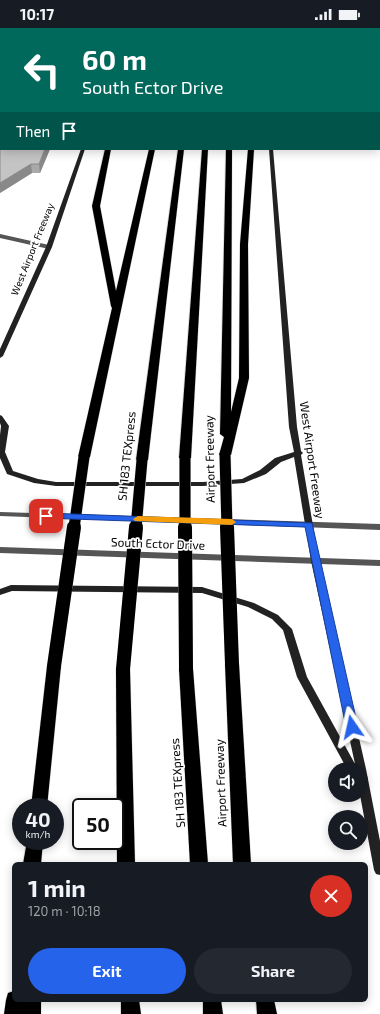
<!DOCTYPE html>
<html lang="en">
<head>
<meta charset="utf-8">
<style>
  :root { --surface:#171b24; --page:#242831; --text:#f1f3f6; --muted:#9ea1a6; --accent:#2563eb }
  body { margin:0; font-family:"Exo 2",sans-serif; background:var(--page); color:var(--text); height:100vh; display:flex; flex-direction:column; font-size:15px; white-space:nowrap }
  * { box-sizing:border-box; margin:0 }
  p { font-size:13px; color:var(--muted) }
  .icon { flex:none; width:22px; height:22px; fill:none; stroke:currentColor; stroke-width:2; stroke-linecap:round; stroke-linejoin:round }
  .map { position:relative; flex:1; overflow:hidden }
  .side { position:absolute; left:12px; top:834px; width:356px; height:140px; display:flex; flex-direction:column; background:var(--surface); border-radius:6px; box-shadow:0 2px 10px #0003 }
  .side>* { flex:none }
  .top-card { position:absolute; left:0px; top:0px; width:380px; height:122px; box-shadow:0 2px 10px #0003; background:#00695c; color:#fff; overflow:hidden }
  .fabs { position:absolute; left:328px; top:734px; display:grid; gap:8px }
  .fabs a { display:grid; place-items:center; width:40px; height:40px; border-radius:50%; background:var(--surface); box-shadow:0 2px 10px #0003; font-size:20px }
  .speed { position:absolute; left:12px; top:770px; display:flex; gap:8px; font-size:20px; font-weight:700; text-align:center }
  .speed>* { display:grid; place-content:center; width:52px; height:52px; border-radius:50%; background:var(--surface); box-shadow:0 2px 10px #0003; line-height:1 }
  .speed small { font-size:10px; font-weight:400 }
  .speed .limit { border:2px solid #111; border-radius:6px; background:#fff; color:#111 }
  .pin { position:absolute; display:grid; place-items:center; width:34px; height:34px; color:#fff; margin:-17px; border-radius:8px; box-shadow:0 2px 6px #0006 }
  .me { position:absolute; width:44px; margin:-22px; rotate:349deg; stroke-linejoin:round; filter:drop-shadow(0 0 3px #0008) }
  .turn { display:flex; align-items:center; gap:14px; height:84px; padding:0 16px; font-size:18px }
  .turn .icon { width:52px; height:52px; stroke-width:2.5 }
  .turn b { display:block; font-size:28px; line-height:34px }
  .then { display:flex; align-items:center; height:38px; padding:0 16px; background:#0003; gap:8px; font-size:15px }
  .round { display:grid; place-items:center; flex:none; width:42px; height:42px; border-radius:21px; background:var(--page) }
  .headline { display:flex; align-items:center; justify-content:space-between; height:68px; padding:0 16px }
  h1 { font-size:24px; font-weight:700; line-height:30px }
  .cta { display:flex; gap:8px; margin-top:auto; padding:8px 16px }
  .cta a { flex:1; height:46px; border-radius:24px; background:var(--accent); color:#fff; font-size:16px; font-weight:700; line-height:46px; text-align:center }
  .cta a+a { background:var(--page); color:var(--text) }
  .status { display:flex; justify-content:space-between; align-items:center; height:28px; padding:0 20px; background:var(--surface); direction:ltr }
  .status svg { height:11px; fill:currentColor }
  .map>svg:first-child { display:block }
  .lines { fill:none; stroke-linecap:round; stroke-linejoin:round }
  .motorway-casing { stroke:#dbdbdb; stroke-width:1 }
  .minor { fill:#555; fill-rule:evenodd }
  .tertiary { fill:#555; fill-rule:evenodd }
  .secondary { fill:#222; fill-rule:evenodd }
  .motorway { fill:#000; fill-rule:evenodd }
  .motorway-bridge-far1-casing { stroke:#dbdbdb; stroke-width:12; stroke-linecap:butt }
  .motorway-bridge-casing { stroke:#dbdbdb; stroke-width:14; stroke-linecap:butt }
  .motorway-bridge-far1 { stroke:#000; stroke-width:11 }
  .motorway-bridge { stroke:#000; stroke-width:14 }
  .wall { fill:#a9a9a9 }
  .shaded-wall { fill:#898989 }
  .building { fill:#c4c4c4; stroke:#898989 }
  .route { fill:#2563eb; stroke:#184099 }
  .slow { fill:#f59e0b }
  .labels { text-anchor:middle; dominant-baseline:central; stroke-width:3.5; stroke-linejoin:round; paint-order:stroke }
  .far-street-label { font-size:10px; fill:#000; stroke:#fff }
  .street-label { font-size:12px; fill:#000; stroke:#fff }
</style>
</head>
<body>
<div class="status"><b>10:17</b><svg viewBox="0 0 49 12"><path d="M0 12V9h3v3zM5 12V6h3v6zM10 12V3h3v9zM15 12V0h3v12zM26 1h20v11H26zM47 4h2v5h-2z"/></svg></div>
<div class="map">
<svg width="380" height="986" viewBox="0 0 380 986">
  <rect width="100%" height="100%" fill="#fff"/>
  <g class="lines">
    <defs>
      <g id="motorway">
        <rect x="175" y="0" width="4" height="1"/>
        <rect x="195" y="0" width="4" height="1"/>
        <rect x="210" y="0" width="4" height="1"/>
        <rect x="229" y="0" width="4" height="1"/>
        <rect x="253" y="0" width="4" height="1"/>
        <path d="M 105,121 L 111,121 L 100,178 L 116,263 L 149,121 L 155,121 L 90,429 L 84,432 L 78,429 L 112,280 L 111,278 L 92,178 Z"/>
        <path d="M 178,121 L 184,121 L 148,432 L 142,435 L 136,432 Z"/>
        <path d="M 202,121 L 208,121 L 191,430 L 185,433 L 179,430 Z"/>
        <path d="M 226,121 L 232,121 L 231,384 L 239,350 L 240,216 L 248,121 L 254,121 L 248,216 L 249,350 L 231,427 L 225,430 L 219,427 L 224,409 L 220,406 Z"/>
        <path d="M 232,631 L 237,632 L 239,636 L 251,836 L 233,836 L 225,636 L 227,632 Z"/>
        <path d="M 54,633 L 59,634 L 61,638 L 47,779 L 31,779 L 47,638 L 49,634 Z"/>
        <path d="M 123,636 L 128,637 L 130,641 L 135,836 L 117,836 L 116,641 L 118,637 Z"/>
        <path d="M 186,636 L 191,637 L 193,641 L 208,836 L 190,836 L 179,641 L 181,637 Z"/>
        <path d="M 27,813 L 43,813 L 41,836 L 23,836 Z"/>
        <path d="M 14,963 L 14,972 L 41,972 L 41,986 L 4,986 L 6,972 L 8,965 Z"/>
        <path d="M 121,972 L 139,972 L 141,986 L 121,986 Z"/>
        <path d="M 203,972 L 221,972 L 223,986 L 203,986 Z"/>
        <path d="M 256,972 L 274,972 L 277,986 L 257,986 Z"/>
      </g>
    </defs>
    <use href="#motorway" class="motorway-casing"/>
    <g class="minor">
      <rect x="379" y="97" width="1" height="2"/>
      <path d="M 0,206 L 49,217 L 52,219 L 49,221 L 0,210 Z"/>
    </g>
    <g class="tertiary">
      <path d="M 0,484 L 380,496 L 380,502 L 0,488 Z"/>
      <path d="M 0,519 L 380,532 L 380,538 L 0,525 Z"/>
    </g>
    <g class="secondary">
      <path d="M 119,0 L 123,0 L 118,1 Z"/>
      <rect x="262" y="0" width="4" height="1"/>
      <path d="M 81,121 L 85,121 L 52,219 L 3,328 L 0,330 L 0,321 L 46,219 Z"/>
      <path d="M 269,121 L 273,121 L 297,399 L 301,423 L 303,425 L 301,427 L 319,533 L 366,741 L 380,813 L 380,847 L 376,846 L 374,842 L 360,767 L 361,741 L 347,741 L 297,649 L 283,602 L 272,591 L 248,579 L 202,565 L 12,563 L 0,567 L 0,561 L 11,557 L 202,559 L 254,575 L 278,587 L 292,601 L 307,649 L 355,736 L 311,533 L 294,429 L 281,434 L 266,446 L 244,455 L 203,458 L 56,458 L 34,455 L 7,446 L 0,430 L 0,407 L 1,398 L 0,395 L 0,387 L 2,388 L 9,398 L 5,424 L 13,443 L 38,451 L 56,454 L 203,454 L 242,451 L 260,442 L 275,430 L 294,424 L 289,399 Z"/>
    </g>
    <use href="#motorway" class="motorway"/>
    <defs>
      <g id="motorway-bridge-far1">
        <path d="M 225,427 L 227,500"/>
        <path d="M 185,430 L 185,500"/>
        <path d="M 74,500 L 84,429"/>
        <path d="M 136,500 L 142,432"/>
      </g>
      <g id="motorway-bridge">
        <path d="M 185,499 L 186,641"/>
        <path d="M 227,499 L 232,636"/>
        <path d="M 54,638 L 74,499"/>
        <path d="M 123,641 L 136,499"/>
      </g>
    </defs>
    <use href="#motorway-bridge-far1" class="motorway-bridge-far1-casing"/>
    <use href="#motorway-bridge" class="motorway-bridge-casing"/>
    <use href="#motorway-bridge-far1" class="motorway-bridge-far1"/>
    <use href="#motorway-bridge" class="motorway-bridge"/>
  </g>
  <g class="wall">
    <path d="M 295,0 L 380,0 L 380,85 L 379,85 L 379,1 L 295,1 Z"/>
    <path d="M 0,61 L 50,121 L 40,145 L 32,145 L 0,165 Z"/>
  </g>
  <g class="shaded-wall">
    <path d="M 1,40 L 1,50 L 0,51 L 0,42 Z"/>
    <path d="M 45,121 L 50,121 L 40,145 L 39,136 Z"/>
    <path d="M 31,136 L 32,145 L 0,165 L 0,155 Z"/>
  </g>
  <g class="building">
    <path d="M 297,0 L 380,0 L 380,74 L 379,74 L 379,1 L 297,1 Z"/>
    <path d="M 0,14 L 1,14 L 1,40 L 0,42 Z"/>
    <rect x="0" y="61" width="1" height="41"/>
    <path d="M 0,106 L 1,106 L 1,121 L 45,121 L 39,136 L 31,136 L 0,155 Z"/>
  </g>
  <path class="route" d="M 46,485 L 312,495 L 358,699 L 356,702 L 348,702 L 346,699 L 305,499 L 42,490 L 41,488 Z"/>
  <path class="slow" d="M 138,488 L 232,491 L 236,494 L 232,497 L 135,493 L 133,491 Z"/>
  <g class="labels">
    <g class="far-street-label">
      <text transform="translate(32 221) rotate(-68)">West Airport Freeway</text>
    </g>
    <g class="street-label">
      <text transform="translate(126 428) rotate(-84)">SH 183 TEXpress</text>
      <text transform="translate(209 431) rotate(-91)">Airport Freeway</text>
      <text transform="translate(313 432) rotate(82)">West Airport Freeway</text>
      <text transform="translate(158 515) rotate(2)">South Ector Drive</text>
      <text transform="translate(177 755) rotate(-94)">SH 183 TEXpress</text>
      <text transform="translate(220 755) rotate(-92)">Airport Freeway</text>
    </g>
  </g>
</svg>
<div class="fabs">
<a><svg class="icon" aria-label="sound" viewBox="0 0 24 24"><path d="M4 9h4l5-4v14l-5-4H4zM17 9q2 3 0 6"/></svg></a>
<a><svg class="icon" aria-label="search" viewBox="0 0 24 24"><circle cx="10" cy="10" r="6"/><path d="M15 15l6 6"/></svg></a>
</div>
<div class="speed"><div>40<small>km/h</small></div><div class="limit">50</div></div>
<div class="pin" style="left:46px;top:488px;background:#d93025"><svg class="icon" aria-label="arrive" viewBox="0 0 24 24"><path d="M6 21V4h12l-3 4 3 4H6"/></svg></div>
<svg class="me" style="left:352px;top:699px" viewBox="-20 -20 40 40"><path d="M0-17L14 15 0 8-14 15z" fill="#2563eb" stroke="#fff" stroke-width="4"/></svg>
<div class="top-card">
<div class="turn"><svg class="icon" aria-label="left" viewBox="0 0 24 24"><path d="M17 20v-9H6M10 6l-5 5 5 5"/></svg><div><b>60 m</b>South Ector Drive</div></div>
<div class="then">Then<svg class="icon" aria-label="arrive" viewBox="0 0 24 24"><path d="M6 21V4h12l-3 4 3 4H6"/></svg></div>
</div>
<section class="side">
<div class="headline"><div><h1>1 min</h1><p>120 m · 10:18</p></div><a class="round" style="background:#d93025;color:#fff"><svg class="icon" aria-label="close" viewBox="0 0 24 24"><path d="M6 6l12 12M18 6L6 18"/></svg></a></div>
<div class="cta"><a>Exit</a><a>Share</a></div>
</section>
</div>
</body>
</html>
